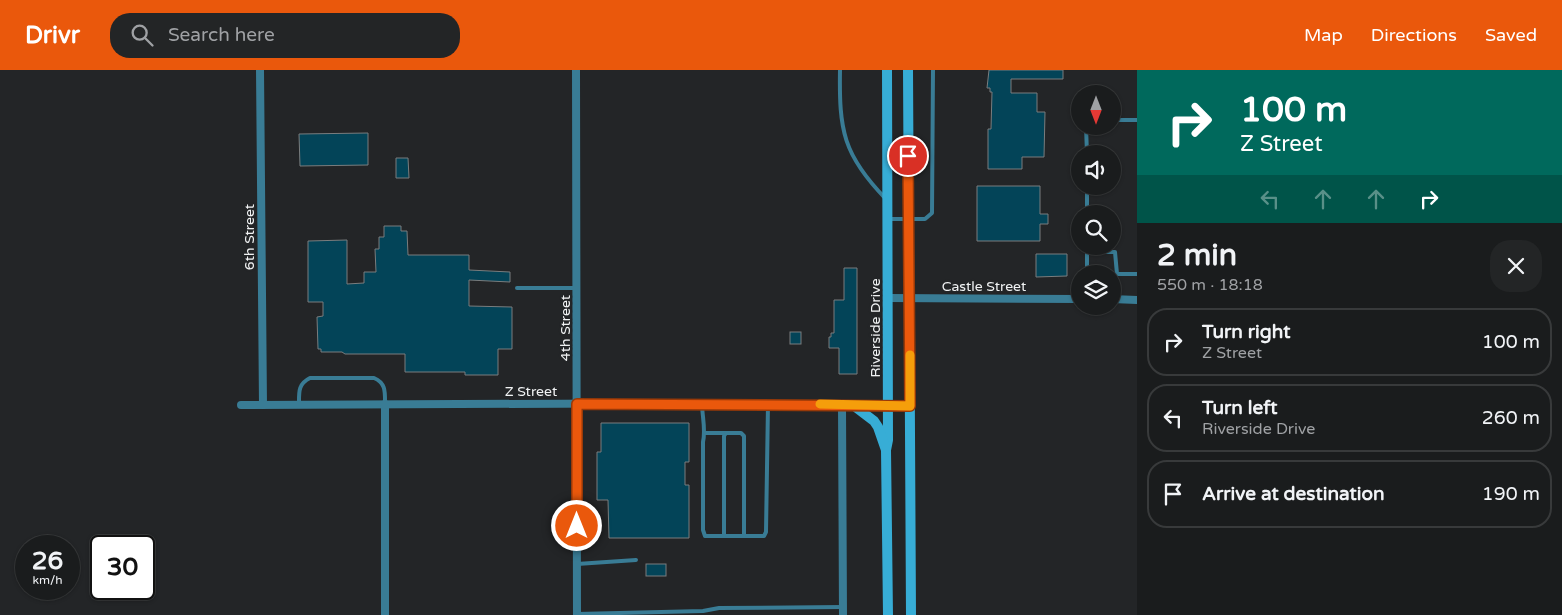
<!DOCTYPE html>
<html lang="en">
<head>
<meta charset="utf-8">
<style>
  :root { --surface:#1a1c1d; --page:#232526; --text:#f1f3f6; --muted:#9fa1a4; --line:#383a3b; --accent:#ea580c }
  body { margin:0; font-family:"Varela Round",sans-serif; background:var(--page); color:var(--text); height:100vh; display:flex; flex-direction:column; font-size:19px; white-space:nowrap }
  * { box-sizing:border-box; margin:0 }
  p { font-size:16px; color:var(--muted) }
  .icon { flex:none; width:28px; height:28px; fill:none; stroke:currentColor; stroke-width:2; stroke-linecap:round; stroke-linejoin:round }
  .map { position:relative; flex:1; overflow:hidden }
  .sheet { display:flex; flex-direction:column; background:var(--surface); width:425px }
  .sheet>* { flex:none }
  .banner { background:#00695c; color:#fff; overflow:hidden }
  .needle { width:32px; rotate:180deg }
  .controls { position:absolute; left:1071px; top:15px; display:grid; gap:10px }
  .controls a { display:grid; place-items:center; width:50px; height:50px; border-radius:50%; background:var(--surface); box-shadow:0 1px 4px #0004,0 0 0 1px var(--line); font-size:25px }
  .speed { position:absolute; left:15px; top:465px; display:flex; gap:10px; font-size:25px; font-weight:700; text-align:center }
  .speed>* { display:grid; place-content:center; width:65px; height:65px; border-radius:50%; background:var(--surface); box-shadow:0 1px 4px #0004,0 0 0 1px var(--line); line-height:1 }
  .speed small { font-size:12px; font-weight:400 }
  .speed .limit { border:2px solid #111; border-radius:8px; background:#fff; color:#111 }
  .pin { position:absolute; display:grid; place-items:center; width:42px; height:42px; color:#fff; margin:-21px; border:2px solid #fff; border-radius:50%; box-shadow:0 1px 5px #0007 }
  .me { position:absolute; width:55px; margin:-28px; rotate:0deg; stroke-linejoin:round; filter:drop-shadow(0 0 4px #0008) }
  .turn { display:flex; align-items:center; gap:18px; height:105px; padding:0 20px; font-size:22px }
  .turn .icon { width:65px; height:65px; stroke-width:2.5 }
  .turn b { display:block; font-size:35px; line-height:42px }
  .lanes { display:flex; align-items:center; height:48px; padding:0 20px; background:#0003; justify-content:center; gap:25px; direction:ltr }
  .lanes .off { opacity:.35 }
  .round { display:grid; place-items:center; flex:none; width:52px; height:52px; border-radius:20px; background:var(--page) }
  .summary { display:flex; align-items:center; justify-content:space-between; height:85px; padding:0 20px }
  h1 { font-size:30px; font-weight:700; line-height:38px }
  ul { padding:0; list-style:none }
  li { display:flex; align-items:center; gap:15px; height:68px; margin:0 10px 8px; padding:0 10px; border:2px solid var(--line); border-radius:20px }
  li div { flex:1 }
  li b { display:block; font-size:19px }
  li em { font-style:normal }
  header { display:flex; align-items:center; gap:30px; box-sizing:border-box; height:70px; padding:0 25px; background:var(--accent); color:#fff }
  header strong { font-size:24px }
  nav { display:flex; gap:28px; margin-inline-start:auto; font-size:18px }
  .search { width:350px; height:45px; background:var(--page); display:flex; align-items:center; gap:12px; box-sizing:border-box; padding:0 18px; border-radius:20px; color:var(--muted); font-size:19px }
  main { display:flex; flex:1; min-height:0 }
  .map>svg:first-child { display:block }
  .building { fill:#034458; stroke:#7a7d7e }
  .lines { fill:none; stroke-linecap:round; stroke-linejoin:round }
  .lane { stroke:#397c95; stroke-width:4 }
  .street { stroke:#397c95; stroke-width:8 }
  .secondary { stroke:#37add6; stroke-width:10 }
  .route-casing { stroke:#983908; stroke-width:12 }
  .route { stroke:#ea580c; stroke-width:9 }
  .slow { stroke:#f59e0b; stroke-width:9 }
  .labels { text-anchor:middle; dominant-baseline:central; stroke-width:4.5; stroke-linejoin:round; paint-order:stroke }
  .street-label { font-size:14px; fill:#f0f2f3; stroke:#232527 }
</style>
</head>
<body>
<header>
<strong>Drivr</strong>
<div class="search"><svg class="icon" aria-label="search" viewBox="0 0 24 24"><circle cx="10" cy="10" r="6"/><path d="M15 15l6 6"/></svg>Search here</div>
<nav><a>Map</a><a>Directions</a><a>Saved</a></nav>
</header>
<main>
<div class="map">
<svg width="1137" height="545" viewBox="0 0 1137 545">
  <rect width="100%" height="100%" fill="#232527"/>
  <g class="building">
    <path d="M 989,0 L 1063,0 L 1063,9 L 1011,9 L 1011,23 L 1037,23 L 1037,42 L 1045,42 L 1044,87 L 1022,87 L 1022,99 L 988,99 L 988,59 L 991,59 L 992,22 L 990,22 L 990,18 L 987,18 Z"/>
    <path d="M 368,63 L 368,95 L 300,96 L 299,64 Z"/>
    <path d="M 396,88 L 408,88 L 409,108 L 396,108 Z"/>
    <path d="M 977,116 L 1040,116 L 1040,144 L 1048,144 L 1048,154 L 1040,154 L 1040,171 L 977,171 Z"/>
    <path d="M 384,156 L 401,156 L 401,161 L 407,161 L 408,185 L 469,185 L 469,200 L 510,202 L 510,212 L 469,210 L 469,236 L 512,237 L 512,279 L 498,279 L 498,305 L 465,305 L 465,302 L 405,302 L 405,284 L 345,284 L 342,282 L 321,282 L 321,279 L 318,279 L 317,247 L 323,246 L 323,232 L 308,232 L 308,171 L 347,170 L 347,214 L 364,213 L 364,202 L 376,202 L 375,179 L 379,179 L 379,167 L 384,167 Z"/>
    <path d="M 1036,184 L 1067,184 L 1067,206 L 1036,207 Z"/>
    <path d="M 844,198 L 857,198 L 857,304 L 839,304 L 839,278 L 829,278 L 829,267 L 831,267 L 831,263 L 834,263 L 834,230 L 844,230 Z"/>
    <rect x="790" y="262" width="11" height="12"/>
    <path d="M 601,353 L 689,353 L 689,392 L 685,392 L 685,415 L 689,415 L 689,468 L 609,468 L 608,430 L 597,430 L 597,382 L 601,382 Z"/>
    <rect x="646" y="494" width="20" height="12"/>
  </g>
  <g class="lines">
    <g class="lane">
      <path d="M 840,0 C 839,60 843,85 886,129"/>
      <path d="M 1112,50 L 1137,50"/>
      <path d="M 1086,56 L 1087,84"/>
      <path d="M 1087,116 L 1087,144"/>
      <path d="M 888,149 L 925,149 L 932,143 L 933,0"/>
      <path d="M 1087,197 L 1087,182 L 1115,182 L 1117,204 L 1137,204"/>
      <path d="M 1084,204 L 1087,197 L 1091,204"/>
      <path d="M 517,218 L 577,218"/>
      <path d="M 702,333 C 702,346 706,359 703,372 L 703,460 L 705,466 L 764,466 L 766,462 L 768,334"/>
      <path d="M 299,334 C 299,322 298,314 310,308 L 374,308 C 386,313 385,322 385,334"/>
      <path d="M 705,363 L 741,363 L 744,366 L 744,466"/>
      <path d="M 724,466 L 724,366 L 726,363"/>
      <path d="M 577,494 L 636,490"/>
      <path d="M 577,544 L 703,541 L 719,538 L 843,537"/>
    </g>
    <g class="street">
      <path d="M 260,0 L 263,335"/>
      <path d="M 576,0 L 577,545"/>
      <path d="M 888,228 L 1080,229"/>
      <path d="M 1112,229 L 1137,230"/>
      <path d="M 385,334 L 385,545"/>
      <path d="M 241,335 L 716,333 L 910,336"/>
      <path d="M 842,335 L 843,545"/>
    </g>
    <g class="secondary">
      <path d="M 887,0 L 888,370 L 886,380 L 888,545"/>
      <path d="M 908,0 L 911,545"/>
      <path d="M 853,335 L 874,351 L 878,357 L 886,380"/>
    </g>
  </g>
  <g class="lines">
    <defs>
      <path id="route" d="M 577,456 L 577,334 L 910,336 L 908,86"/>
    </defs>
    <use href="#route" class="route-casing"/>
    <use href="#route" class="route"/>
    <path class="slow" d="M 820,334 L 910,336 L 910,285"/>
  </g>
  <g class="labels">
    <g class="street-label">
      <text transform="translate(249 167) rotate(-90)">6th Street</text>
      <text x="984" y="216">Castle Street</text>
      <text transform="translate(565 258) rotate(-90)">4th Street</text>
      <text transform="translate(875 258) rotate(-90)">Riverside Drive</text>
      <text x="531" y="321">Z Street</text>
    </g>
  </g>
</svg>
<div class="controls">
<a><svg class="needle" viewBox="-14 -14 28 28"><path d="M0-13l5 13h-10z" fill="#e53935"/><path d="M0 13l5-13h-10z" fill="#9fa1a4"/></svg></a>
<a><svg class="icon" aria-label="sound" viewBox="0 0 24 24"><path d="M4 9h4l5-4v14l-5-4H4zM17 9q2 3 0 6"/></svg></a>
<a><svg class="icon" aria-label="search" viewBox="0 0 24 24"><circle cx="10" cy="10" r="6"/><path d="M15 15l6 6"/></svg></a>
<a><svg class="icon" aria-label="layers" viewBox="0 0 24 24"><path d="M12 4l9 5-9 5-9-5zM3 14l9 5 9-5"/></svg></a>
</div>
<div class="speed"><div>26<small>km/h</small></div><div class="limit">30</div></div>
<div class="pin" style="left:908px;top:86px;background:#d93025"><svg class="icon" aria-label="arrive" viewBox="0 0 24 24"><path d="M6 21V4h12l-3 4 3 4H6"/></svg></div>
<svg class="me" style="left:577px;top:456px" viewBox="-20 -20 40 40"><circle r="17" fill="#ea580c" stroke="#fff" stroke-width="3"/><path d="M0-11L8 9 0 5-8 9z" fill="#fff"/></svg>
</div>
<section class="sheet">
<div class="banner">
<div class="turn"><svg class="icon" aria-label="right" viewBox="0 0 24 24"><path d="M7 20v-9h11M14 6l5 5-5 5"/></svg><div><b>100 m</b>Z Street</div></div>
<div class="lanes"><svg class="icon off" aria-label="left" viewBox="0 0 24 24"><path d="M17 20v-9H6M10 6l-5 5 5 5"/></svg><svg class="icon off" aria-label="ahead" viewBox="0 0 24 24"><path d="M12 20V5M6 11l6-6 6 6"/></svg><svg class="icon off" aria-label="ahead" viewBox="0 0 24 24"><path d="M12 20V5M6 11l6-6 6 6"/></svg><svg class="icon" aria-label="right" viewBox="0 0 24 24"><path d="M7 20v-9h11M14 6l5 5-5 5"/></svg></div>
</div>
<div class="summary"><div><h1>2 min</h1><p>550 m · 18:18</p></div><a class="round"><svg class="icon" aria-label="close" viewBox="0 0 24 24"><path d="M6 6l12 12M18 6L6 18"/></svg></a></div>
<ul>
<li><svg class="icon" aria-label="right" viewBox="0 0 24 24"><path d="M7 20v-9h11M14 6l5 5-5 5"/></svg><div><b>Turn right</b><p>Z Street</p></div><em>100 m</em></li>
<li><svg class="icon" aria-label="left" viewBox="0 0 24 24"><path d="M17 20v-9H6M10 6l-5 5 5 5"/></svg><div><b>Turn left</b><p>Riverside Drive</p></div><em>260 m</em></li>
<li><svg class="icon" aria-label="arrive" viewBox="0 0 24 24"><path d="M6 21V4h12l-3 4 3 4H6"/></svg><div><b>Arrive at destination</b></div><em>190 m</em></li>
</ul>
</section>
</main>
</body>
</html>
